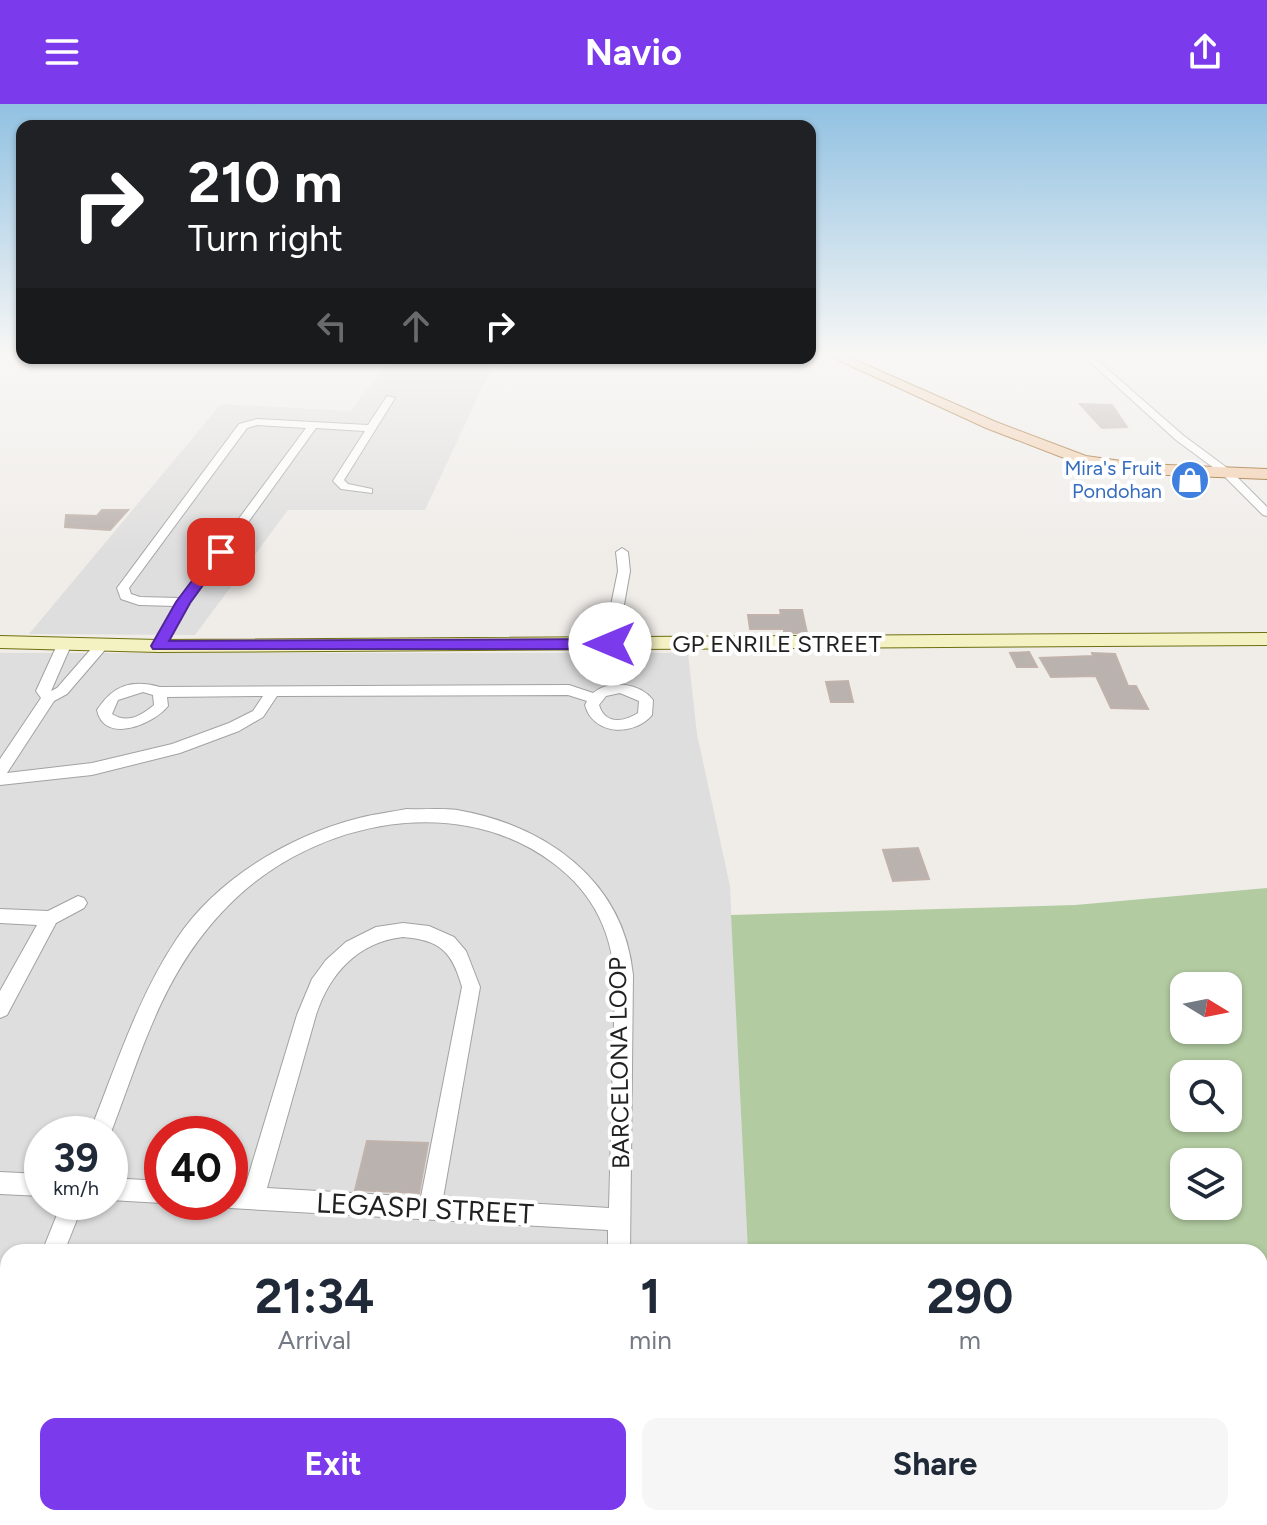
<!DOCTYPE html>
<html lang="en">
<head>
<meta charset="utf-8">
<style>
  :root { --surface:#fff; --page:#f6f6f7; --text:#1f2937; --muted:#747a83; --accent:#7c3aed }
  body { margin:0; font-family:Figtree,sans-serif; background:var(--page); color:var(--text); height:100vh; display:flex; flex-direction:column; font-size:30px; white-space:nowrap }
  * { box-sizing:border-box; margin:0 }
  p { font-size:26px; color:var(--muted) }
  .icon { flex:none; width:44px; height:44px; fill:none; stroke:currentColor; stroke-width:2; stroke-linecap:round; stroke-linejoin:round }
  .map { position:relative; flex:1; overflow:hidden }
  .details { position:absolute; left:0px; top:1140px; width:1268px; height:282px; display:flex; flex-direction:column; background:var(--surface); border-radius:24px 24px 0 0; box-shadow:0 2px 6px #0004 }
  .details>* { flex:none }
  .banner { position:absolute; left:16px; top:16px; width:800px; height:244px; border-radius:16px; box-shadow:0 2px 6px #0004; background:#202124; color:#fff; overflow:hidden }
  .needle { width:52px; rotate:100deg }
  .controls { position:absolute; left:1170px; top:868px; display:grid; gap:16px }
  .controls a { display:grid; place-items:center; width:72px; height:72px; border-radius:16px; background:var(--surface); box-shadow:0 2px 6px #0004; font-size:40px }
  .speed { position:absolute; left:24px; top:1012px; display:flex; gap:16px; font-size:40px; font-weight:700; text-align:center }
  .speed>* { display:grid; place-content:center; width:104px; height:104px; border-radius:50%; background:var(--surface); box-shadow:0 2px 6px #0004; line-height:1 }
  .speed small { font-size:20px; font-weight:400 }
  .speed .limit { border:12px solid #d22; background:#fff; color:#111 }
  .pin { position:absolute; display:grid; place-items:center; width:68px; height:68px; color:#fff; margin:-34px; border-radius:16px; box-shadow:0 4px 12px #0006 }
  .me { position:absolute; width:88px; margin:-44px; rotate:270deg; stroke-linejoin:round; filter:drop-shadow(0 0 6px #0008) }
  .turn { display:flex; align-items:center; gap:28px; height:168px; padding:0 40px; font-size:36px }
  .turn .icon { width:104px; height:104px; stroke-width:2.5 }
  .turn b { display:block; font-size:56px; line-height:68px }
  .lanes { display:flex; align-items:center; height:76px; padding:0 40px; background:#0003; justify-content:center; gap:40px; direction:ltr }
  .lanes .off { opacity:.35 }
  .eta { display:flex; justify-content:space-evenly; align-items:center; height:136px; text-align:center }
  .eta b { font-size:48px; font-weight:700; line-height:56px }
  .action { display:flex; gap:16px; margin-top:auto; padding:16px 40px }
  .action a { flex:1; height:92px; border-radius:16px; background:var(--accent); color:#fff; font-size:32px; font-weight:700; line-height:92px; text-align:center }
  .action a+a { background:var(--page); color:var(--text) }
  header { display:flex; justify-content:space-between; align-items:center; height:104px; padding:0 40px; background:var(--accent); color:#fff; font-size:36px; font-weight:700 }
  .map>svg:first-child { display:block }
  .residential { fill:#dfdede; fill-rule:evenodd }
  .forest { fill:#b2cba1; fill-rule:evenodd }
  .building { fill:#bab2ae; stroke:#c1b3ac; stroke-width:2 }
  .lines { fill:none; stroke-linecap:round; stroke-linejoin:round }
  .street-casing { stroke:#a2a2a2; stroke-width:2 }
  .secondary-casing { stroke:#6f7010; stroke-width:2 }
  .primary-casing { stroke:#8f570f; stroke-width:2 }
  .street { fill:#fff; fill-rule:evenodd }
  .secondary { fill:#f4f1c3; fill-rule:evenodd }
  .primary { fill:#f3ccaa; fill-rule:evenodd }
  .route { fill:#7c3aed; stroke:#51269a; stroke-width:2 }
  .labels { text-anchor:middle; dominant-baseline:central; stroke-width:8; stroke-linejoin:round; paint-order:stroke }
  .far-shop-label { font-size:20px; fill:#366cbe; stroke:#fff; text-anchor:end }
  .street-label { font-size:24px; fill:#212121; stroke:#fff }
  .near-street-label { font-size:28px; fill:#212121; stroke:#fff }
</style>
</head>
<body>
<header><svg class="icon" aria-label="menu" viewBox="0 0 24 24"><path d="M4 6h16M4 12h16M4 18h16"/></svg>Navio<svg class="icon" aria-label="share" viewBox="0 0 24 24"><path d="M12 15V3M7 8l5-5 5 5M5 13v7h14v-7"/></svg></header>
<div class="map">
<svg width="1267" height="1421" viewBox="0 0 1267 1421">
  <rect width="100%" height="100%" fill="#f0ede9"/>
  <g class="residential">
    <path d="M 392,254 L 496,254 L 425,406 L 288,406 L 195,531 L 29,530 L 221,300 L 350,307 Z"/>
    <path d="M 0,549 L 688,549 L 697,630 L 730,782 L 748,1148 L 8,1148 L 8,1414 L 761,1414 L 762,1421 L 0,1421 ZM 42,1030 L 110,1030 L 110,1098 L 42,1098 ZM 162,1030 L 230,1030 L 230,1098 L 162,1098 Z"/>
  </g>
  <path class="forest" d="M 1267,784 L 1267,1421 L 762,1421 L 761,1414 L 1260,1414 L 1260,1148 L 748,1148 L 731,811 L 1075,801 ZM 1184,882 L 1228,882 L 1228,926 L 1184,926 ZM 1184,970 L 1228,970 L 1228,1014 L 1184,1014 ZM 1184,1058 L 1228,1058 L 1228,1102 L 1184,1102 Z"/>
  <g class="building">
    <path d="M 1080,300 L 1112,301 L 1127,323 L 1102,324 Z"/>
    <path d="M 102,406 L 128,406 L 110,426 L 65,423 L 66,411 L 97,412 Z"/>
    <path d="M 780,506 L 802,506 L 807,529 L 784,529 L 784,525 L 750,525 L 748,511 L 781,511 Z"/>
    <path d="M 1029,548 L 1037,563 L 1017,563 L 1010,549 Z"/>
    <path d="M 1092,549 L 1115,550 L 1128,582 L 1136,582 L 1148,605 L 1111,604 L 1096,572 L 1051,573 L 1040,554 L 1093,552 Z"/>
    <path d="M 848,577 L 853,598 L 831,598 L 826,578 Z"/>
    <path d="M 918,744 L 929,775 L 893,777 L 883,746 Z"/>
    <path d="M 367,1037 L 428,1039 L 419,1089 L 355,1086 Z"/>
  </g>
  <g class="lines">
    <defs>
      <g id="street">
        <path d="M 1080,249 L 1089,249 L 1184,332 L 1230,366 L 1267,403 L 1267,412 L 1263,411 L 1222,370 L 1176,336 Z"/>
        <path d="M 387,292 L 395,294 L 344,376 L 348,380 L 372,385 L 372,389 L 341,385 L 333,377 L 365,327 L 316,324 L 190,499 L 163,545 L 153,545 L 151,542 L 176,502 L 139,501 L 121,495 L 117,484 L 239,320 L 257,315 L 368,321 ZM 257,321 L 306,324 L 180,494 L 140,493 L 131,490 L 129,484 L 247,324 Z"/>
        <path d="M 622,444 L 628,448 L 630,467 L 617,540 L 610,544 L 603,540 L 618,467 L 616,448 Z"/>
        <path d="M 65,535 L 72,539 L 51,587 L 57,584 L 98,537 L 108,537 L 110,540 L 67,590 L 54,597 L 7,669 L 92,659 L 172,640 L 229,619 L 253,607 L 263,592 L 167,593 L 168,602 C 154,620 104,641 97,606 C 113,581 132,575 160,583 L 569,581 L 593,589 C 610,575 640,579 653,596 L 652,611 C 633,633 593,631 585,601 L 587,597 L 568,591 L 277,592 L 263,613 L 239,627 L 180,649 L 92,671 L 0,681 L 0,655 L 41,594 L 36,587 L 58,539 ZM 143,588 L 153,591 L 154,601 C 141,612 127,620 112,610 L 118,596 ZM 620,589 L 639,597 L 638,609 C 624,618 605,621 599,601 L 606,592 Z"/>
        <path d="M 407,705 C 423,706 441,704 457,706 C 545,721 624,776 633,871 L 630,1148 L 608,1148 L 608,1126 L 230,1104 L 221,1098 L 230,1098 L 230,1082 L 245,1083 L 297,911 L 312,875 L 326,856 L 346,838 L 376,823 L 403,819 L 429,822 L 454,833 L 466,847 L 480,883 L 443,1094 L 609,1104 L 615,883 C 614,832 595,790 553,759 C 459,688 319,716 236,794 C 164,862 144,942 110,1031 L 89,1030 C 115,965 137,895 176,836 C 216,775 289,732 359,714 C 375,710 391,708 407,705 ZM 403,833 C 440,836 452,847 462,883 L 421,1093 L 267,1084 L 316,911 C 329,870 358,838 403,833 Z"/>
        <path d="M 78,792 L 84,794 L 87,799 L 84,804 L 56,819 L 7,911 L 0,914 L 0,887 L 37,821 L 0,819 L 0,805 L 48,807 Z"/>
        <path d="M 0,1068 L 42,1070 L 42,1092 L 0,1090 Z"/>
        <path d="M 110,1074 L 162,1077 L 162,1098 L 164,1098 L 162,1099 L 110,1096 Z"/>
        <path d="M 62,1098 L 84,1098 L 64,1148 L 42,1148 Z"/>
        <path d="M 8,1249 L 8,1314 L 0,1313 L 0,1252 Z"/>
        <rect x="599" y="1414" width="28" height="7"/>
      </g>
      <path id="secondary" d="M 1267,529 L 1267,541 L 158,548 L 0,544 L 0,532 L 158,536 Z"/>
      <path id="primary" d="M 823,249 L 839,249 L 996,318 L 1086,352 L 1143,360 L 1267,365 L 1267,375 L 1143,370 L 1077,359 L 986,324 Z"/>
    </defs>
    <use href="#street" class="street-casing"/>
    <use href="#secondary" class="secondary-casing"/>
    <use href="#primary" class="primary-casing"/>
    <use href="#street" class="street"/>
    <use href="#secondary" class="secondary"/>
    <use href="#primary" class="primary"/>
  </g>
  <linearGradient id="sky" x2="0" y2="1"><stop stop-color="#91c1e2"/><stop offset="0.56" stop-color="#f8f7f5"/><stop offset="1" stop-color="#f8f7f5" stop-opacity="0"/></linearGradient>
  <rect width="1267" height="448" fill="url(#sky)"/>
  <path class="route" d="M 221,444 L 227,448 L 190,499 L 169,537 L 610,535 L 617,540 L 610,545 L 153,545 L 151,542 L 176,498 L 216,445 Z"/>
  <defs>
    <symbol id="shop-disc" viewBox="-11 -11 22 22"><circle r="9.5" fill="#3f7fe0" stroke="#fff"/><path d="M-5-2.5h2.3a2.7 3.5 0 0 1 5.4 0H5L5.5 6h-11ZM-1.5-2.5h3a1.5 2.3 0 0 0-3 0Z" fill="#fff"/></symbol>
  </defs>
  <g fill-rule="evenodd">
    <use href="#shop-disc" x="1168" y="354" width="44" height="44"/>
  </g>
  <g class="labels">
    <g class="far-shop-label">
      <text x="1162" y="364">Mira's Fruit<tspan x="1162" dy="23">Pondohan</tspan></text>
    </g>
    <g class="street-label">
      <text x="777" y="539">GP ENRILE STREET</text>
      <text transform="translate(619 959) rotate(-91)">BARCELONA LOOP</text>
    </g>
    <g class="near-street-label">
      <text transform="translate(425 1104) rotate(3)">LEGASPI STREET</text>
    </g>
  </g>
</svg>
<div class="controls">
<a><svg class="needle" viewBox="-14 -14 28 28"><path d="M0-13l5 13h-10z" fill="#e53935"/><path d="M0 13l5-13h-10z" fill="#747a83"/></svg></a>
<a><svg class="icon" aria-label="search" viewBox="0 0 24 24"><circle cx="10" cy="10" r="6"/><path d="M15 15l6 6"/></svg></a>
<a><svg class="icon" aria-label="layers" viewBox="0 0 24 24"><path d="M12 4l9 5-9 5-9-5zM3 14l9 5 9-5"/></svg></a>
</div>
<div class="speed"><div>39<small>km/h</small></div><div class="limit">40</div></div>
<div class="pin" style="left:221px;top:448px;background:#d93025"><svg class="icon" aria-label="arrive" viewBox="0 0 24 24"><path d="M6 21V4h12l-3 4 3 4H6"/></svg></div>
<svg class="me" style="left:610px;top:540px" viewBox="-20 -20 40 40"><circle r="19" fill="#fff"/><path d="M0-13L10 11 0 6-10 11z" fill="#7c3aed"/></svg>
<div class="banner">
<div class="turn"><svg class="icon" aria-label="right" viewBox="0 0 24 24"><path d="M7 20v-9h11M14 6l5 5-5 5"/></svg><div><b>210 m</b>Turn right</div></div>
<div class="lanes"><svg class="icon off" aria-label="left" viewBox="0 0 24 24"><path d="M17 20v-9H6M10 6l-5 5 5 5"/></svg><svg class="icon off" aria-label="ahead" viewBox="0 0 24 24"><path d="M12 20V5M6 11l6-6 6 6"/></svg><svg class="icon" aria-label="right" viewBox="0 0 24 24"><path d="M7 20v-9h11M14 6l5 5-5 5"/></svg></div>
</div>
<section class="details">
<div class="eta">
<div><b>21:34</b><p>Arrival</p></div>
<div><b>1</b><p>min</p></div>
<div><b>290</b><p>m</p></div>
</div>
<div class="action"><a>Exit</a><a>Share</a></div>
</section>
</div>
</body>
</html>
